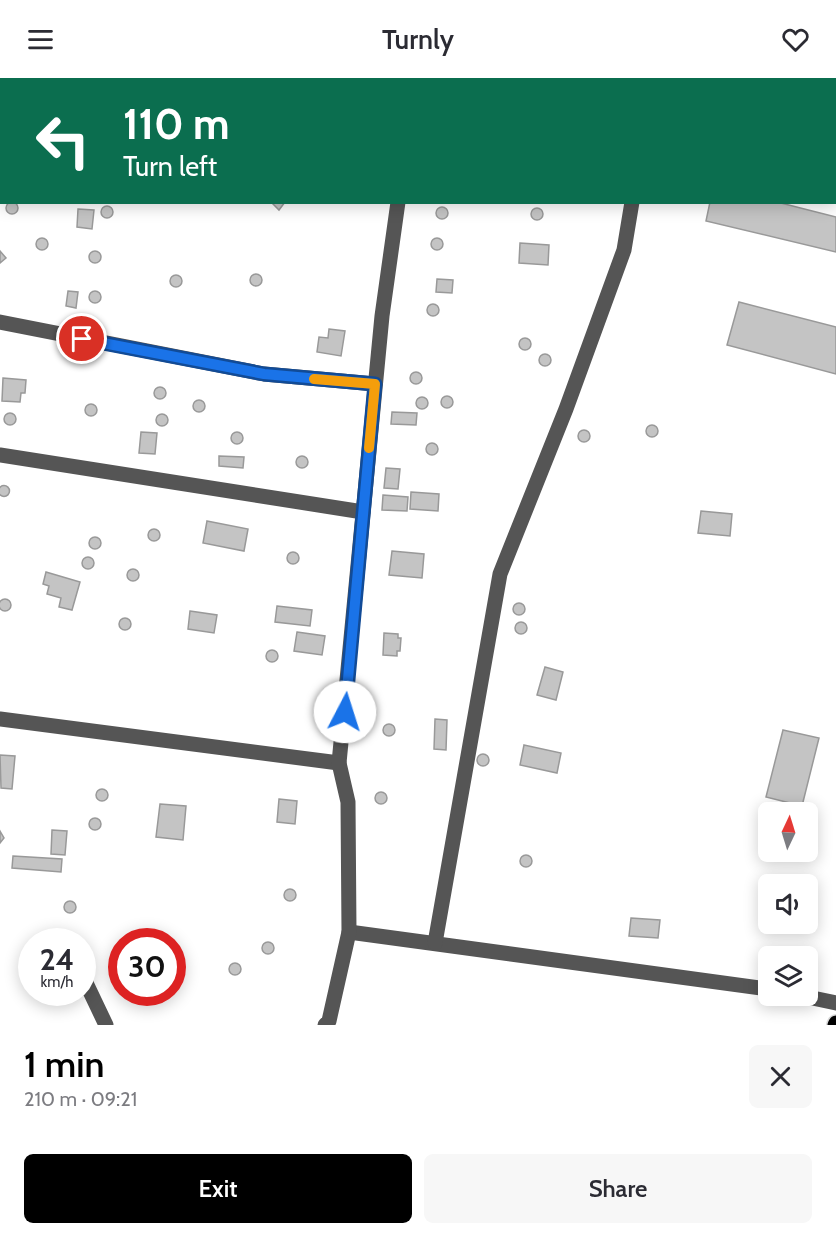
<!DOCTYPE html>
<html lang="en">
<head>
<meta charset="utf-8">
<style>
  :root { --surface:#fff; --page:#f7f7f7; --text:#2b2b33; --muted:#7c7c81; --accent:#000 }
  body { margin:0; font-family:Cabin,sans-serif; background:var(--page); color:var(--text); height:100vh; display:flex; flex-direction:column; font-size:22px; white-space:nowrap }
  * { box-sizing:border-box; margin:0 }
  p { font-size:20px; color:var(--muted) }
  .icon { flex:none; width:33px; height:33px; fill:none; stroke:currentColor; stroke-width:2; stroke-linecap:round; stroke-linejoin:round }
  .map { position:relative; height:947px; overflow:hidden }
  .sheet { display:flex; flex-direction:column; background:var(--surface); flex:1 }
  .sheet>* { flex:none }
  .top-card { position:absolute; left:0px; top:0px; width:837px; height:126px; box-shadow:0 3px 15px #0003; background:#0b6e4f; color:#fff; overflow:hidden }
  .needle { width:39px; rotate:4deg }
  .buttons { position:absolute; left:758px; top:724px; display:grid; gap:12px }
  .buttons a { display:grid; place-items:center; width:60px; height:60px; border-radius:9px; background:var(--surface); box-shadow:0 3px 15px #0003; font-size:30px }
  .speed { position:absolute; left:18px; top:850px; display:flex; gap:12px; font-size:30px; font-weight:700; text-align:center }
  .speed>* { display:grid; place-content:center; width:78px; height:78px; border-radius:50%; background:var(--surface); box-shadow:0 3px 15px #0003; line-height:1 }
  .speed small { font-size:15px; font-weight:400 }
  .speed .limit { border:9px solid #d22; background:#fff; color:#111 }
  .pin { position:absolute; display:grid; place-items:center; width:51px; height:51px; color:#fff; margin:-26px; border:3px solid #fff; border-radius:50%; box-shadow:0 2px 6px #0007 }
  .me { position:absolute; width:66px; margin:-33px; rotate:5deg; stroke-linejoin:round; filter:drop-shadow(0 0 4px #0008) }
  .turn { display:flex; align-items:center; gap:21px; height:126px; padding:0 24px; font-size:27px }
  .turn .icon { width:78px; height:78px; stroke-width:2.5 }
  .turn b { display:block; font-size:42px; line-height:51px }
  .round { display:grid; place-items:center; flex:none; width:63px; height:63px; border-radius:9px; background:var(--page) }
  .headline { display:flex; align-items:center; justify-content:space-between; height:102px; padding:0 24px }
  h1 { font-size:36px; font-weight:600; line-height:45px; color:var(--accent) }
  .button { display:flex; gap:12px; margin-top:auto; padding:12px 24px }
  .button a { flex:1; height:69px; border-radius:9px; background:var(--accent); color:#fff; font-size:24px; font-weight:600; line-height:69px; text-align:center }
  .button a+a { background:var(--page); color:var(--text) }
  header { display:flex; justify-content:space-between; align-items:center; height:78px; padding:0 24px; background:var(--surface); font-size:27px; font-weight:600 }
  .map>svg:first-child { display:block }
  .building { fill:#c4c4c4; stroke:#999; stroke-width:1.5 }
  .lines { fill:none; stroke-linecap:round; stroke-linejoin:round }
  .major-casing { stroke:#dbdbdb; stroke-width:18 }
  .minor { stroke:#555; stroke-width:15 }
  .major { stroke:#000; stroke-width:15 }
  .route-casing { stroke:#114b97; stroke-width:15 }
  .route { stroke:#1a73e8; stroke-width:10 }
  .slow { stroke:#f59e0b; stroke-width:10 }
</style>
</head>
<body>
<header><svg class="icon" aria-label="menu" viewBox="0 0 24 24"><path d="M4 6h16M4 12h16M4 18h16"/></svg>Turnly<svg class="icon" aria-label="heart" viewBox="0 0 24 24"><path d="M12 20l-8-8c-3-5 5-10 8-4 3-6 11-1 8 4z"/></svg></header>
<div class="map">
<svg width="836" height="947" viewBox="0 0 836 947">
  <rect width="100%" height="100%" fill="#fff"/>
  <g class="building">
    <circle cx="12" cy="130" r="6"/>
    <path d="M 285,124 L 279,132 L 272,125 L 272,124 Z"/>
    <path d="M 710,124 L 777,124 L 836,139 L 836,174 L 706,143 Z"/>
    <circle cx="107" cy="134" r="6"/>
    <circle cx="442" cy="135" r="6"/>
    <circle cx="537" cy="136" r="6"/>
    <path d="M 78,131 L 94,132 L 92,151 L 77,149 Z"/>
    <circle cx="437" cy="166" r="6"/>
    <circle cx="42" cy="166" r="6"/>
    <path d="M 520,165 L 549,167 L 548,187 L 519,185 Z"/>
    <circle cx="95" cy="179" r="6"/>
    <path d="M 0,173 L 6,180 L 0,185 Z"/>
    <circle cx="256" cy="202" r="6"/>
    <circle cx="176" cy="203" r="6"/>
    <path d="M 437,201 L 453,202 L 452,215 L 436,214 Z"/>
    <circle cx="95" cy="219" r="6"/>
    <path d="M 68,213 L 78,214 L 76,230 L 66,228 Z"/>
    <path d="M 739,224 L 836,249 L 836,296 L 727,267 Z"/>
    <circle cx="433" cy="232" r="6"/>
    <path d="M 329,251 L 345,253 L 341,278 L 317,274 L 319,259 L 328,260 Z"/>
    <circle cx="525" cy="266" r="6"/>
    <circle cx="545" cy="282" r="6"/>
    <circle cx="416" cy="300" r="6"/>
    <path d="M 3,300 L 26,302 L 25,315 L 21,315 L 20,324 L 2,323 Z"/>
    <circle cx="160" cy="315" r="6"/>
    <circle cx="447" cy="324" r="6"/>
    <circle cx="422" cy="325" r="6"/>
    <circle cx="199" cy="328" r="6"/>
    <circle cx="91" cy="332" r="6"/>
    <path d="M 392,334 L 417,335 L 416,347 L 391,346 Z"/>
    <circle cx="10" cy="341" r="6"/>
    <circle cx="162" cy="342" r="6"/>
    <circle cx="652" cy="353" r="6"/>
    <circle cx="584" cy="358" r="6"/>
    <circle cx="237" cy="360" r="6"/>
    <path d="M 141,354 L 157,355 L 155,376 L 139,375 Z"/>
    <circle cx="432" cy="371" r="6"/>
    <circle cx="302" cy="384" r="6"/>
    <path d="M 219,378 L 244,379 L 243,390 L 219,388 Z"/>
    <path d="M 386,390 L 400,391 L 398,411 L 384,410 Z"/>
    <circle cx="4" cy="413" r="5.5"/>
    <path d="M 411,414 L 439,416 L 438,433 L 410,431 Z"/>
    <path d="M 383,417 L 408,419 L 407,433 L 382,432 Z"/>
    <path d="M 701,433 L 732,436 L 730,458 L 698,455 Z"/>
    <path d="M 207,443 L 248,451 L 244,473 L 203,465 Z"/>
    <circle cx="154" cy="457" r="6"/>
    <circle cx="95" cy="465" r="6"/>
    <path d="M 392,473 L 424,476 L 422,500 L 389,497 Z"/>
    <circle cx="293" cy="480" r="6"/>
    <circle cx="88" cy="485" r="6"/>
    <circle cx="133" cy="497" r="6"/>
    <path d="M 46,494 L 80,504 L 72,532 L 59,529 L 61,520 L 47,516 L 49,508 L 43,506 Z"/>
    <circle cx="5" cy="527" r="6"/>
    <circle cx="519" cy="531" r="6"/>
    <path d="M 277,528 L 312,532 L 310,548 L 275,544 Z"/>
    <path d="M 190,533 L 217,537 L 214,555 L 188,551 Z"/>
    <circle cx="125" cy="546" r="6"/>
    <circle cx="521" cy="550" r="6"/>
    <path d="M 297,554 L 325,558 L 322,577 L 294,573 Z"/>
    <path d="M 384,555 L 398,556 L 398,560 L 401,560 L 400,573 L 397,573 L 397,578 L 383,577 Z"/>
    <circle cx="272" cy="578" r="6"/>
    <path d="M 545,589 L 563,594 L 556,622 L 537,617 Z"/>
    <path d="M 435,641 L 447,642 L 446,672 L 434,671 Z"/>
    <circle cx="389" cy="652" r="6"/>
    <path d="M 783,652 L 819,660 L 802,728 L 766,719 Z"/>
    <path d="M 524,667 L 561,675 L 557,695 L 520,687 Z"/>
    <circle cx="483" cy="682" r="6"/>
    <path d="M 0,677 L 15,678 L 12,711 L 1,710 Z"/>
    <circle cx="102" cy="717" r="6"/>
    <circle cx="381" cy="720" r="6"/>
    <path d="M 279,721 L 297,723 L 295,746 L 277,744 Z"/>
    <path d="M 160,726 L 186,728 L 183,762 L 156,759 Z"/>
    <circle cx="95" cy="746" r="6"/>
    <path d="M 52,752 L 67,753 L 65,777 L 51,776 Z"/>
    <path d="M 0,753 L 4,760 L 0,765 Z"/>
    <circle cx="526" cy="783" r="6"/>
    <path d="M 13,778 L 62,781 L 61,794 L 12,790 Z"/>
    <circle cx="290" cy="817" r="6"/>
    <path d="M 767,818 L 768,818 L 768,843 L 765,843 Z"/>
    <circle cx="70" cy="829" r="6"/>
    <path d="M 631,840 L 660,842 L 658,860 L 629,858 Z"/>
    <circle cx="268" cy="870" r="6"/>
    <circle cx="235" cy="891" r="6"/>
  </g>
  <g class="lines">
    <defs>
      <path id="major" d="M 835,947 L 836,945"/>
    </defs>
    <use href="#major" class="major-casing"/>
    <g class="minor">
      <path d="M 140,0 L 151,2"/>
      <path d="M 414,2 L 414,0"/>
      <path d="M 654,2 L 655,0"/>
      <path d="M 0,244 L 264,296 L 375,306"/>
      <path d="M 0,377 L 363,434"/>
      <path d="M 0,641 L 339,685"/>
      <path d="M 349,854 L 768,911"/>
      <path d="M 435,865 L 500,496 L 566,331 L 624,172 L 632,124"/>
      <path d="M 82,885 L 86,905 L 106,947"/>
      <path d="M 803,918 L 836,925"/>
      <path d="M 325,947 L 329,943 L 349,854 L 348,724 L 339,685 L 382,238 L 398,124"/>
    </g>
    <use href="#major" class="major"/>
  </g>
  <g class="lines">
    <defs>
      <path id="route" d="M 82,261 L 264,296 L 375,306 L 345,634"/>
    </defs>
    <use href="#route" class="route-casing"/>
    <use href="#route" class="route"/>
    <path class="slow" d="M 314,301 L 375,306 L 369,370"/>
  </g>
</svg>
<div class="buttons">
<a><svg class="needle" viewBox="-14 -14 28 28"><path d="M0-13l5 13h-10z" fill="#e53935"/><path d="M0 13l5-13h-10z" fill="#7c7c81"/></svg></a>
<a><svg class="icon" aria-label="sound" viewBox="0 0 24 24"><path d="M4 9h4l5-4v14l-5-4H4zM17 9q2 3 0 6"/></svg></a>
<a><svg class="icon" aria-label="layers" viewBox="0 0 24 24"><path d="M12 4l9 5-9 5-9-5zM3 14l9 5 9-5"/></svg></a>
</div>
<div class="speed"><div>24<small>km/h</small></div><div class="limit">30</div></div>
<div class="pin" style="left:82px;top:261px;background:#d93025"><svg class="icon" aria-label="arrive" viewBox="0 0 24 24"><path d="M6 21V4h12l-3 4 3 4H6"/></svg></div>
<svg class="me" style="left:345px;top:634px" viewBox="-20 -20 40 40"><circle r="19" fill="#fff"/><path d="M0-13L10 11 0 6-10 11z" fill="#1a73e8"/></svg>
<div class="top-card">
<div class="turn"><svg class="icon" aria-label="left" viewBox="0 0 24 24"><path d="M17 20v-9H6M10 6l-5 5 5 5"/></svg><div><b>110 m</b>Turn left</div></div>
</div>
</div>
<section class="sheet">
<div class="headline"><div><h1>1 min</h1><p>210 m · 09:21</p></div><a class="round"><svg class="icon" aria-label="close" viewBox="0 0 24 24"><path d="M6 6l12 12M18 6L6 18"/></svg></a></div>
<div class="button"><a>Exit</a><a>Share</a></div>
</section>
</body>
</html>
